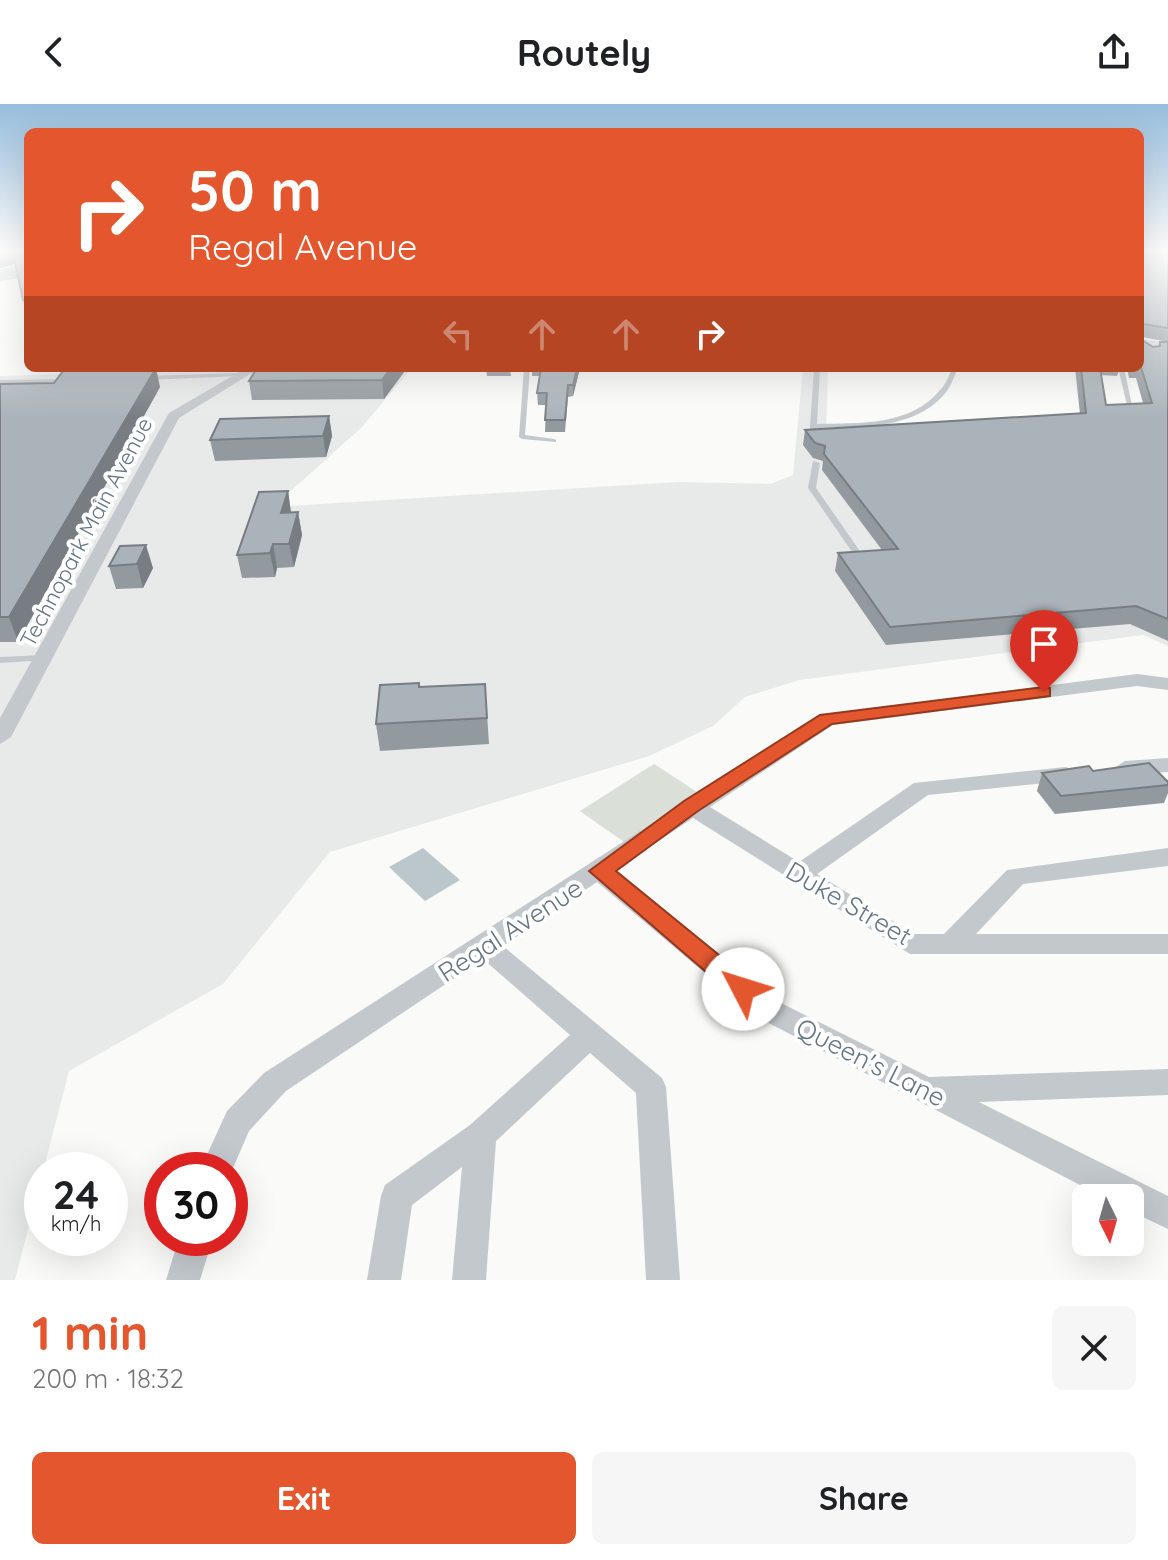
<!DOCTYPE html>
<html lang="en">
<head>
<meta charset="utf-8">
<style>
  :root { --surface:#fff; --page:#f6f6f6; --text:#202124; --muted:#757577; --accent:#e4572e }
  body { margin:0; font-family:Quicksand,sans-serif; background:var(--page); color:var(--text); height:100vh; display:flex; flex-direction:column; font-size:30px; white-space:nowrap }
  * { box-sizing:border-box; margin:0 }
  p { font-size:26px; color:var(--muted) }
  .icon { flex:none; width:44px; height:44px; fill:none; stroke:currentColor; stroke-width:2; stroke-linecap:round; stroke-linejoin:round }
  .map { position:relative; height:1176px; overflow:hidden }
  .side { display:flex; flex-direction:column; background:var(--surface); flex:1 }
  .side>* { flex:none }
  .top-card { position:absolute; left:24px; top:24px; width:1120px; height:244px; border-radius:12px; box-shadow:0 8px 32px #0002; background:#e4572e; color:#fff; overflow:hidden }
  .needle { width:52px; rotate:175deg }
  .fabs { position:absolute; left:1072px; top:1080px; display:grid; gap:16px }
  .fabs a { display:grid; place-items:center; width:72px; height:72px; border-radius:12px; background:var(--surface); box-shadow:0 8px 32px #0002; font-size:40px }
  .speed { position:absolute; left:24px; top:1048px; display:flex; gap:16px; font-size:40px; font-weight:700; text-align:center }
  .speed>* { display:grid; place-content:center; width:104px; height:104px; border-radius:50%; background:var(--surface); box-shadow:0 8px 32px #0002; line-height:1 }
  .speed small { font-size:20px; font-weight:400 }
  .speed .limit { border:12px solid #d22; background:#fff; color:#111 }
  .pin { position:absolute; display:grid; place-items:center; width:68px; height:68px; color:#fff; margin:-82px -34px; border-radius:50% 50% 50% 0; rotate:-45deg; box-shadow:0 0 8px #0007 }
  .pin .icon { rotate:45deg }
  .me { position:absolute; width:88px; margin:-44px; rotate:310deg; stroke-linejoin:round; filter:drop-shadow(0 0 6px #0008) }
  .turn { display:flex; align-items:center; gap:28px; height:168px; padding:0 32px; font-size:36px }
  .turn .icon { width:104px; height:104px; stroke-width:2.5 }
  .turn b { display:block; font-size:56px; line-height:68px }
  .lanes { display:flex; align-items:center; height:76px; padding:0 32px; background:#0003; justify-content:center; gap:40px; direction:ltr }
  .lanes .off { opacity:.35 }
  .round { display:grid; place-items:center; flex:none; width:84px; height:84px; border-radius:12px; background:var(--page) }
  .overview { display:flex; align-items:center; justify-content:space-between; height:136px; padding:0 32px }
  h1 { font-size:48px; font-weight:700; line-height:60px; color:var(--accent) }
  .primary-button { display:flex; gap:16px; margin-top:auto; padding:16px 32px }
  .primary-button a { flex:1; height:92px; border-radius:12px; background:var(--accent); color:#fff; font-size:32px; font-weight:700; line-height:92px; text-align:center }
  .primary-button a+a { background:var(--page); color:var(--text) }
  header { display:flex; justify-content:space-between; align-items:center; height:104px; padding:0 32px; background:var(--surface); font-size:36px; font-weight:700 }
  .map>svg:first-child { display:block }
  .built { fill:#e8e9e9 }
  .green { fill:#dadfd7 }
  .water { fill:#bbc7cb }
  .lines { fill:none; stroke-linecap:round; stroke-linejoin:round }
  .river { fill:#bbc7cb; fill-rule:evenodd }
  .service { fill:#c3c8cc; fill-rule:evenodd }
  .minor { fill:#c3c8cc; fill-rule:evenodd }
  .trunk { fill:#d6dbdf; fill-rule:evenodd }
  .wall { fill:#929a9f }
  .shaded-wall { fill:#777d82 }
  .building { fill:#aab3b9; stroke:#777d82; stroke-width:2 }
  .route { fill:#e4572e; stroke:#94391e; stroke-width:2 }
  .labels { text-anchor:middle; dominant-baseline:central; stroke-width:8; stroke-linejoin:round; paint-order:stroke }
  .street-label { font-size:22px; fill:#657683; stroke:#fff }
  .near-street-label { font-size:26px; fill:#657683; stroke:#fff }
</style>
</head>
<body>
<header><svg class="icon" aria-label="back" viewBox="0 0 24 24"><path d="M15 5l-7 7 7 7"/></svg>Routely<svg class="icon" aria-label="share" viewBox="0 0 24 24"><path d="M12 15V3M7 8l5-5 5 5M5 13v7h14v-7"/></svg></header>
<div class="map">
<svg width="1168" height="1176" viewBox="0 0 1168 1176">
  <rect width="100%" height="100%" fill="#fafaf8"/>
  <path class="built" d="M 217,264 L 412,264 L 361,324 L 273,403 L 678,378 L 770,380 L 793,371 L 803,264 L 828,264 L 826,330 L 1168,312 L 1168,542 L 1143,531 L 799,576 L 745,593 L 713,622 L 649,652 L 330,748 L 223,880 L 69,967 L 15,1176 L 0,1176 L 0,272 Z"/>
  <path class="green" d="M 654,660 L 697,688 L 624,738 L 580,707 Z"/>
  <path class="water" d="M 423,744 L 460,776 L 425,797 L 389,763 Z"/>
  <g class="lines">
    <path class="river" d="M 28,161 L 28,173 L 0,177 L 0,165 Z"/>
    <g class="service">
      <path d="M 524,264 L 530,264 L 525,331 L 554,335 L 556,336 L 556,338 L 522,335 L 519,333 Z"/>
      <path d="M 814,264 L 820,264 L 817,320 C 859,319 911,322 940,286 C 946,280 949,272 952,264 L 958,264 C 954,272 952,280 947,287 C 917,326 860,323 816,324 L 815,327 L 813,328 L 810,326 L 810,322 Z"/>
      <path d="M 1118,264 L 1124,264 L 1133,306 L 1128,305 Z"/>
      <path d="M 239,269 L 241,270 L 241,272 L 145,276 L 142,274 L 145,272 Z"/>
      <path d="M 67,275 L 68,276 L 65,278 L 0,280 L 0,276 Z"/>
      <path d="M 813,357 L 820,359 L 816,384 L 866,456 L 865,458 L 859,458 L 808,384 Z"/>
      <path d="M 43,551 L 48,554 L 46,556 L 0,559 L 0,553 Z"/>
    </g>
    <g class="minor">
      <path d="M 246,264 L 260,264 L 179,314 L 11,633 L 0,640 L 0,614 L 169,309 Z"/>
      <path d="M 1137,570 L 1168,574 L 1168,586 L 1137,582 L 833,621 L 710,703 L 799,758 L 914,679 L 1065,663 L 1073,665 L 1076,670 L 1065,677 L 928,691 L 817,770 L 914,830 L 944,830 L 1007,766 L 1168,744 L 1168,762 L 1023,780 L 976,830 L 1168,830 L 1168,850 L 910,850 L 693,714 L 615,766 L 777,897 L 929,973 L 1168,965 L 1168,991 L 979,998 L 1168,1092 L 1168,1125 L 1130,1107 L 1130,1094 L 1105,1094 L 757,913 L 597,778 L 503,842 L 662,974 L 666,983 L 680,1176 L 646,1176 L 636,989 L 590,949 L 496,1037 L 486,1176 L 452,1176 L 462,1063 L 412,1101 L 401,1176 L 367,1176 L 381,1092 L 385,1081 L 470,1021 L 570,931 L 483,855 L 286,987 L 249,1027 L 230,1071 L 230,1066 L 200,1066 L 227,1007 L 264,969 L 820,611 Z"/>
      <path d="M 1168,654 L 1168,668 L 1125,671 L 1114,664 L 1125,657 Z"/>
      <path d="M 179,1134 L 213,1134 L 200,1176 L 166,1176 Z"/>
    </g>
    <path class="trunk" d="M 1140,235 L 1168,238 L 1168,250 L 1140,247 Z"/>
  </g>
  <g class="wall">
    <path d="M 1140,149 L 1168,149 L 1168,238 L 1142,233 L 1142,236 L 1153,243 L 1158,242 L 1160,238 L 1168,238 L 1168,537 L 1130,520 L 886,541 L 835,467 L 838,449 L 882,446 L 822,366 L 823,357 L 813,354 L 803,341 L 805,326 L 1080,310 L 1075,264 L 1120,264 L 1117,272 L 1101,271 L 1106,301 L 1143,299 L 1136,274 L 1129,274 L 1127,264 L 1140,264 Z"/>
    <path d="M 407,264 L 384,295 L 252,296 L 249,277 Z"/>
    <path d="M 486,264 L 510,264 L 511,272 L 487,272 Z"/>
    <path d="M 532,264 L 580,264 L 573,292 L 568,293 L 565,328 L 545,328 L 546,301 L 538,301 L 537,289 L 540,272 L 532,272 Z"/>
    <path d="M 0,280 L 160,283 L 18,538 L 0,538 Z"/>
    <path d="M 329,312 L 332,332 L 326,353 L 215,357 L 210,336 Z"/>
    <path d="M 288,387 L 291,409 L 298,408 L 302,431 L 294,463 L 277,464 L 275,473 L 242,474 L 237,451 Z"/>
    <path d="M 120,442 L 153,464 L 143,484 L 116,485 L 109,462 Z"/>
    <path d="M 485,580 L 489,640 L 380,647 L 376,620 L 420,583 Z"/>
    <path d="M 1093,667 L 1168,678 L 1168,689 L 1164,699 L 1055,710 L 1037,687 L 1042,669 Z"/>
  </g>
  <g class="shaded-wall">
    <path d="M 0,149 L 13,149 L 16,160 L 0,164 Z"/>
    <path d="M 28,195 L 28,212 L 23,196 Z"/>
    <path d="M 156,264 L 160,283 L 18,538 L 9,513 Z"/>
    <path d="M 391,264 L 407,264 L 384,295 L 382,276 Z"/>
    <path d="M 577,264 L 580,264 L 573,292 L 573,281 Z"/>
    <path d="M 329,312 L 332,332 L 326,353 L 323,332 Z"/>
    <path d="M 288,387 L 291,409 L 281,409 Z"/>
    <path d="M 298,408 L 302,431 L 294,463 L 289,440 Z"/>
    <path d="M 273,440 L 277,464 L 275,473 L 270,449 Z"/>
    <path d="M 146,441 L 153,464 L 143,484 L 137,460 Z"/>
  </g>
  <g class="building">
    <path d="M 13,149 L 28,149 L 28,195 L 23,196 Z"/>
    <path d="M 1140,149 L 1168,149 L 1168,224 L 1142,220 L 1142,236 L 1153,243 L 1160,242 L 1160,238 L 1168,238 L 1168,515 L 1136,502 L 890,523 L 838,449 L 898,445 L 824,350 L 825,342 L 815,339 L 805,326 L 1086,309 L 1081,264 L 1100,264 L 1106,301 L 1152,299 L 1140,260 Z"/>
    <path d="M 156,264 L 9,513 L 0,513 L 0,280 L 54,279 L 63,267 Z"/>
    <path d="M 257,264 L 391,264 L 382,276 L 249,277 Z"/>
    <path d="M 541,264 L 577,264 L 573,281 L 568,281 L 565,316 L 545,316 L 547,289 L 537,289 Z"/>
    <path d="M 329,312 L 323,332 L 210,336 L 220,315 Z"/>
    <path d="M 288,387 L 281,409 L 298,408 L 289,440 L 273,440 L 270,449 L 237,451 L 259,388 Z"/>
    <path d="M 146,441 L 137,460 L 109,462 L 120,442 Z"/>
    <path d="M 419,579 L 419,583 L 485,580 L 487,614 L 376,620 L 380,581 Z"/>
    <path d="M 1149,659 L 1168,678 L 1168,681 L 1061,692 L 1042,669 L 1089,662 L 1093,667 Z"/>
  </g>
  <linearGradient id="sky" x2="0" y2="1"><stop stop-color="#96bcdc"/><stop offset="0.47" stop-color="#fdfdfc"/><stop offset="1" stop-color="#fdfdfc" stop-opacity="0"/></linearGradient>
  <rect width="1168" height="314" fill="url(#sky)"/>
  <path class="route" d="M 1044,583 L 1050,584 L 1050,592 L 832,620 L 698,707 L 616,767 L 752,878 L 756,885 L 752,892 L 743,895 L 734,892 L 589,767 L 684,697 L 820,611 Z"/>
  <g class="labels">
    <g class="street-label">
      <text transform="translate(86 428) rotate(-62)">Technopark Main Avenue</text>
    </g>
    <g class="near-street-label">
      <text transform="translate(849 799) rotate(30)">Duke Street</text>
      <text transform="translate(510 826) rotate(-33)">Regal Avenue</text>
      <text transform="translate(871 958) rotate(27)">Queen's Lane</text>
    </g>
  </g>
</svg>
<div class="fabs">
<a><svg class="needle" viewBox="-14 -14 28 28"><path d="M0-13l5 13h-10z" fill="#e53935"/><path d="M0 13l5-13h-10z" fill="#757577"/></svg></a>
</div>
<div class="speed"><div>24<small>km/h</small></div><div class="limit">30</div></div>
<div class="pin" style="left:1044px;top:588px;background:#d93025"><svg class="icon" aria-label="arrive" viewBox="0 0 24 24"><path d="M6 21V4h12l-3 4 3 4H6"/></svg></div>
<svg class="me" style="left:743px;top:885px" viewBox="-20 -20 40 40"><circle r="19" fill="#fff"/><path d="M0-13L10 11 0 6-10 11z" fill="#e4572e"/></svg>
<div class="top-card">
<div class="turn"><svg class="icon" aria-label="right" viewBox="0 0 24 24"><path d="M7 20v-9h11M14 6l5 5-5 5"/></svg><div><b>50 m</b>Regal Avenue</div></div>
<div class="lanes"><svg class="icon off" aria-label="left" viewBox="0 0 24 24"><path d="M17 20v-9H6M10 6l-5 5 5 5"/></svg><svg class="icon off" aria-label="ahead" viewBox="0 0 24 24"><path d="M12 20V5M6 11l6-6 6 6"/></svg><svg class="icon off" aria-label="ahead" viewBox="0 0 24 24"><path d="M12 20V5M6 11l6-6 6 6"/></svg><svg class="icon" aria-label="right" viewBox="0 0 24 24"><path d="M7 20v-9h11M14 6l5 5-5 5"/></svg></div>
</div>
</div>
<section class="side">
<div class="overview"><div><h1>1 min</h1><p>200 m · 18:32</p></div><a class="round"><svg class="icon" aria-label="close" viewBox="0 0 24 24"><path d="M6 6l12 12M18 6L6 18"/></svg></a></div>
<div class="primary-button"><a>Exit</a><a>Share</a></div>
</section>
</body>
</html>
